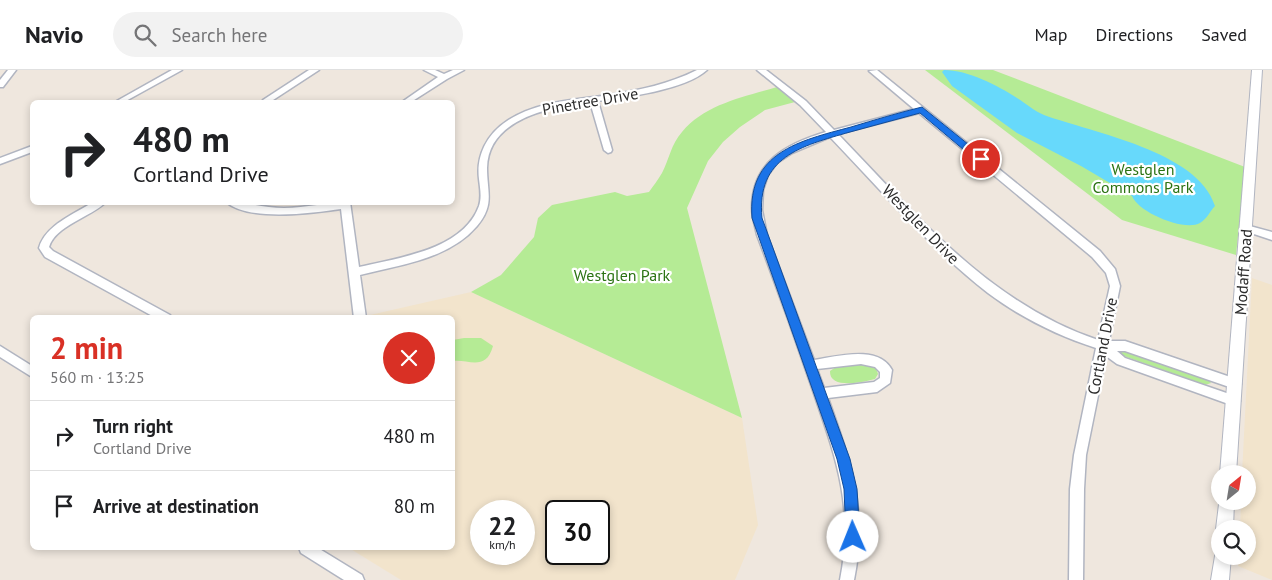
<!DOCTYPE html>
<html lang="en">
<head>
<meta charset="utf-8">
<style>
  :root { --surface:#fff; --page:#f2f2f2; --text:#202124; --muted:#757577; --line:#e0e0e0; --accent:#d93025 }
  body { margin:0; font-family:"PT Sans",sans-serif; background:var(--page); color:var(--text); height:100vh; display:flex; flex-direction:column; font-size:19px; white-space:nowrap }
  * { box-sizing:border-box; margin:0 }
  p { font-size:16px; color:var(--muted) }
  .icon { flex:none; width:28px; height:28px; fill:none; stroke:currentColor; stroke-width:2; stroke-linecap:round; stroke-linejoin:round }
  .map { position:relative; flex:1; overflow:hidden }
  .panel { position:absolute; left:30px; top:245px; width:425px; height:235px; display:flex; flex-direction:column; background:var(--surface); border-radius:8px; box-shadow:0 2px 8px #0003 }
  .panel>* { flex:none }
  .banner { position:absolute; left:30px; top:30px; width:425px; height:105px; border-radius:8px; box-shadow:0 2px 8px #0003; background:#fff; color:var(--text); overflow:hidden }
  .needle { width:32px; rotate:30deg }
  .tools { position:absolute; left:1211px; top:395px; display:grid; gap:10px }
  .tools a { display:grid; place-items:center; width:45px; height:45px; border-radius:50%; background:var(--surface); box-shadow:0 2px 8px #0003; font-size:25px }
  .speed { position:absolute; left:470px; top:430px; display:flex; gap:10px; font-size:25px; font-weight:700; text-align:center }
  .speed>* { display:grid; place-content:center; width:65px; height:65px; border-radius:50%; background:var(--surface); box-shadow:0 2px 8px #0003; line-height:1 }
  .speed small { font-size:12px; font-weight:400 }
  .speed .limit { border:2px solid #111; border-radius:8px; background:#fff; color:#111 }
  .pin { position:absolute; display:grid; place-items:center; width:42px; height:42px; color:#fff; margin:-21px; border:2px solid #fff; border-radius:50%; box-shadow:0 1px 5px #0007 }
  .me { position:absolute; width:55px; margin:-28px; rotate:359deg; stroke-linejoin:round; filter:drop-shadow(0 0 4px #0008) }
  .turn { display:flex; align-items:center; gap:18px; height:105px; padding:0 20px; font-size:22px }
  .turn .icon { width:65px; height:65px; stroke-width:2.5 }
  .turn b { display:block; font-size:35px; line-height:42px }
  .round { display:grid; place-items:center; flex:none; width:52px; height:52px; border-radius:26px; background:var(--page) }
  .headline { display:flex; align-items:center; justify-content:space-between; height:85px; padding:0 20px }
  h1 { font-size:30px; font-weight:700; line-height:38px; color:var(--accent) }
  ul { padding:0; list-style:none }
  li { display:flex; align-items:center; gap:15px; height:70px; padding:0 20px; border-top:1px solid var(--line) }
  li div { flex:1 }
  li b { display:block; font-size:19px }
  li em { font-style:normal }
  header { display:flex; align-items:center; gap:30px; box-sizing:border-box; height:70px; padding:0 25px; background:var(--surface); border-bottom:1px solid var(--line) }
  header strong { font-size:24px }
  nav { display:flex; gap:28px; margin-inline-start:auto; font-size:18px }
  .search { width:350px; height:45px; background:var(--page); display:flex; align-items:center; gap:12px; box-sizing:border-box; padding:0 18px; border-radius:28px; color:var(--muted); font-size:19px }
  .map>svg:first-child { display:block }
  .education { fill:#f2e4cc; fill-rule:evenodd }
  .green { fill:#b5eb95 }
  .water { fill:#67d9fb }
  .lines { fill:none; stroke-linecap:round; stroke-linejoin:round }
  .minor-casing { stroke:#b1b5c1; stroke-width:3 }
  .tertiary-casing { stroke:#b1b5c1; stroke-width:2 }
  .minor { fill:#fff; fill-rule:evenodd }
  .tertiary { fill:#fff; fill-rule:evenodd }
  .route { fill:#1a73e8; stroke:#114b97 }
  .labels { text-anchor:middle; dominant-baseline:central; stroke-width:4.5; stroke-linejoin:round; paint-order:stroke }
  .street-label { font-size:16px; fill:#2c2c2c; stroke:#fff }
  .park-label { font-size:16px; fill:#2b7313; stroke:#fff }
</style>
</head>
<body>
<header>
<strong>Navio</strong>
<div class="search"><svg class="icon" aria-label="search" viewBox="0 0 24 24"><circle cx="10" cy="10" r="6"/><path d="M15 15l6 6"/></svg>Search here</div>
<nav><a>Map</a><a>Directions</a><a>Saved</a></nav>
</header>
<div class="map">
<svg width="1272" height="510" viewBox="0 0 1272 510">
  <rect width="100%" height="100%" fill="#efe7de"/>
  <g class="education">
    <path d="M 1252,208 L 1272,215 L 1272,510 L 1238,496 L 1238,486 L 1248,486 L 1248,459 L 1240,459 L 1241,431 L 1248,431 L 1248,404 L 1242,404 Z"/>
    <path d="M 471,222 L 742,348 L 758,455 L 735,510 L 401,510 L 349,478 L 452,478 L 452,248 L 371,248 L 370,245 ZM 481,441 L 524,441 L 524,484 L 481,484 ZM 556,441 L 599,441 L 599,484 L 556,484 Z"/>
  </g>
  <g class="green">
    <path d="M 925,0 L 993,0 L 1245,97 L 1236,185 L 1122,150 Z"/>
    <path d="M 777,17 L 795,32 L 765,40 L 740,57 L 723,72 L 708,91 L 687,138 L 742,348 L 471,222 L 501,205 L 534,167 L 538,148 L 552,135 L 615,122 L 627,126 L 649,122 C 653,116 658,110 662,103 C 669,90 671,74 682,62 C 705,34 744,27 777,17 Z"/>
    <path d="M 464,268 L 481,268 L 493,276 C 486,302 468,289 453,291 L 453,270 Z"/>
    <path d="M 1120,278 L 1207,308 L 1211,313 L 1205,315 L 1121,285 L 1118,283 Z"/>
    <path d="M 866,293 L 876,298 L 878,304 L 875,309 C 864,312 829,320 830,301 L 836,297 Z"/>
  </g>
  <path class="water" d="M 944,0 C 968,0 997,15 1017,28 C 1027,34 1034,41 1044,45 C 1093,63 1198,81 1215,136 C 1210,141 1207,149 1200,153 C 1184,162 1138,142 1132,126 L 1081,96 L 1017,63 L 952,16 L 942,2 Z"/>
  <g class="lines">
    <defs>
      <g id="minor">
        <path d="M 8,0 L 16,0 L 3,17 L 0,17 L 0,10 Z"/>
        <path d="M 172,0 L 182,0 L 124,32 L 115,32 Z"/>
        <path d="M 309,0 L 319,0 L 270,32 L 264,32 L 263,30 Z"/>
        <path d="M 424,0 L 435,0 L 444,4 L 453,0 L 464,0 L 447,9 L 411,32 L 402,32 L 438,7 Z"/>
        <path d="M 697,0 L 707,0 C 685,20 627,27 598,31 L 612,80 L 611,82 L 608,83 L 604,80 L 590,32 C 551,37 488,48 487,98 C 487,122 495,135 477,156 C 449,189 400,195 360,205 L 366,248 L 354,248 L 341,139 C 312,143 250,152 226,132 C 246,132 264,138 284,138 C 306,138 328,132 350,132 L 359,197 C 398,188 463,180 479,136 C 482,127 480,118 479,109 C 476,86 487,64 507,51 C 537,31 575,30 609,25 C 640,20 669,14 697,0 Z"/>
        <path d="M 757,0 L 766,0 L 806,31 L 834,60 L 914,39 L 869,1 L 877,0 L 1100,181 L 1115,199 L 1120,216 L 1109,271 L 1125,271 L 1239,310 L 1241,314 L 1239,318 L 1235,319 L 1125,281 L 1117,281 L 1125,288 L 1238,327 L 1240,331 L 1238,335 L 1234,336 L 1117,294 L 1106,286 L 1086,385 L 1084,419 L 1083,510 L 1069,510 L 1070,419 L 1074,385 L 1096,278 C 1058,266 1020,247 988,223 C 930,178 881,120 830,67 L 792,83 L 777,93 L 768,105 L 763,120 L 762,140 L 767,165 L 814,290 C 836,287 878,274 892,300 L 890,313 L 877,322 L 828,328 C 851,393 868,440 854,510 L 840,510 C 855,435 835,385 811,315 C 794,265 776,215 757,165 C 755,156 752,147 752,138 C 752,92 786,74 826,62 L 800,35 ZM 919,43 L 1092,187 L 1106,203 L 1110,216 L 1098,270 C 990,234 915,144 838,64 ZM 861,294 L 875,297 L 880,302 L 880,308 L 874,312 L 824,318 L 817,299 Z"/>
        <path d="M 32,76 L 32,82 L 0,94 L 0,88 Z"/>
        <path d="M 93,132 L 106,132 C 91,147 55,156 49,177 L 53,181 L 170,245 L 171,248 L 156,248 L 45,187 L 39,178 C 45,155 75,144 93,132 Z"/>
        <path d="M 1246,155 L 1272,162 L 1272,170 L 1242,160 L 1241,158 Z"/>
        <path d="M 0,276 L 32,296 L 32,307 L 0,287 Z"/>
        <path d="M 299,478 L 318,478 L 362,505 L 364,510 L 344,510 L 301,483 Z"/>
      </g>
      <g id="tertiary">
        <path d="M 1252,0 L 1262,0 L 1236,404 L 1220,404 Z"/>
        <path d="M 1220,426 L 1220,431 L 1234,431 L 1233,459 L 1220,459 L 1220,466 L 1216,459 Z"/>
        <path d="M 1220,478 L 1220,486 L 1231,486 L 1229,510 L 1211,510 L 1216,480 Z"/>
      </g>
    </defs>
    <use href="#minor" class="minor-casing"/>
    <use href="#tertiary" class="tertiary-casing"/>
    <use href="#minor" class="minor"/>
    <use href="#tertiary" class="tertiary"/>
  </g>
  <path class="route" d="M 922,37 L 984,87 L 984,91 L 977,91 L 920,43 C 897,49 873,56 850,62 C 801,76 756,87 762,148 L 850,389 L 857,419 L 860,467 L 858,471 L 853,473 L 848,471 L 846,467 L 844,419 L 837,389 L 752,148 C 747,82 799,71 851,57 C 874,50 898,43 922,37 Z"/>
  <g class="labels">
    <g class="street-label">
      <text transform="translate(590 31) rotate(-10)">Pinetree Drive</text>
      <text transform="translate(921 154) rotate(46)">Westglen Drive</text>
      <text transform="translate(1243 202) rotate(-86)">Modaff Road</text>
      <text transform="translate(1102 276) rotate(-79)">Cortland Drive</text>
    </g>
    <g class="park-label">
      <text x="1143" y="99">Westglen<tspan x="1143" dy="18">Commons Park</tspan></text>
      <text x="622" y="205">Westglen Park</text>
    </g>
  </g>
</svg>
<div class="tools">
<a><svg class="needle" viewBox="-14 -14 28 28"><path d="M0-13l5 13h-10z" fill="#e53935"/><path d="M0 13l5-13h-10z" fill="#757577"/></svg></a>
<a><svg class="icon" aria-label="search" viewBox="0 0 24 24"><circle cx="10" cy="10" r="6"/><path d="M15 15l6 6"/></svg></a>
</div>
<div class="speed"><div>22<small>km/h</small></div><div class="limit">30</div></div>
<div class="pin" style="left:981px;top:89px;background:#d93025"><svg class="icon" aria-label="arrive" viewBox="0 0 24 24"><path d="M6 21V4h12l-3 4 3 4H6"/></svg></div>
<svg class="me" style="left:853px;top:467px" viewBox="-20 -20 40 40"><circle r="19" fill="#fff"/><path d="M0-13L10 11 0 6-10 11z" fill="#1a73e8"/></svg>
<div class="banner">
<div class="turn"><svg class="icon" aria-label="right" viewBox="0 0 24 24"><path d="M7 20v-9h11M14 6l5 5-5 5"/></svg><div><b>480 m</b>Cortland Drive</div></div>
</div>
<section class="panel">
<div class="headline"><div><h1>2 min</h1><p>560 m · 13:25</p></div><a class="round" style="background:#d93025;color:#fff"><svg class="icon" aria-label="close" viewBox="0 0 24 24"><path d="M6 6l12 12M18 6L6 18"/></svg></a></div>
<ul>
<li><svg class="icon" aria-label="right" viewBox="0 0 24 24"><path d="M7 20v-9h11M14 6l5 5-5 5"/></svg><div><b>Turn right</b><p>Cortland Drive</p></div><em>480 m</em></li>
<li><svg class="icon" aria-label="arrive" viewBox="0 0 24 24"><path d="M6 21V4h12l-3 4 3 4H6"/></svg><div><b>Arrive at destination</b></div><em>80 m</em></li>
</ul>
</section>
</div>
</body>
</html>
